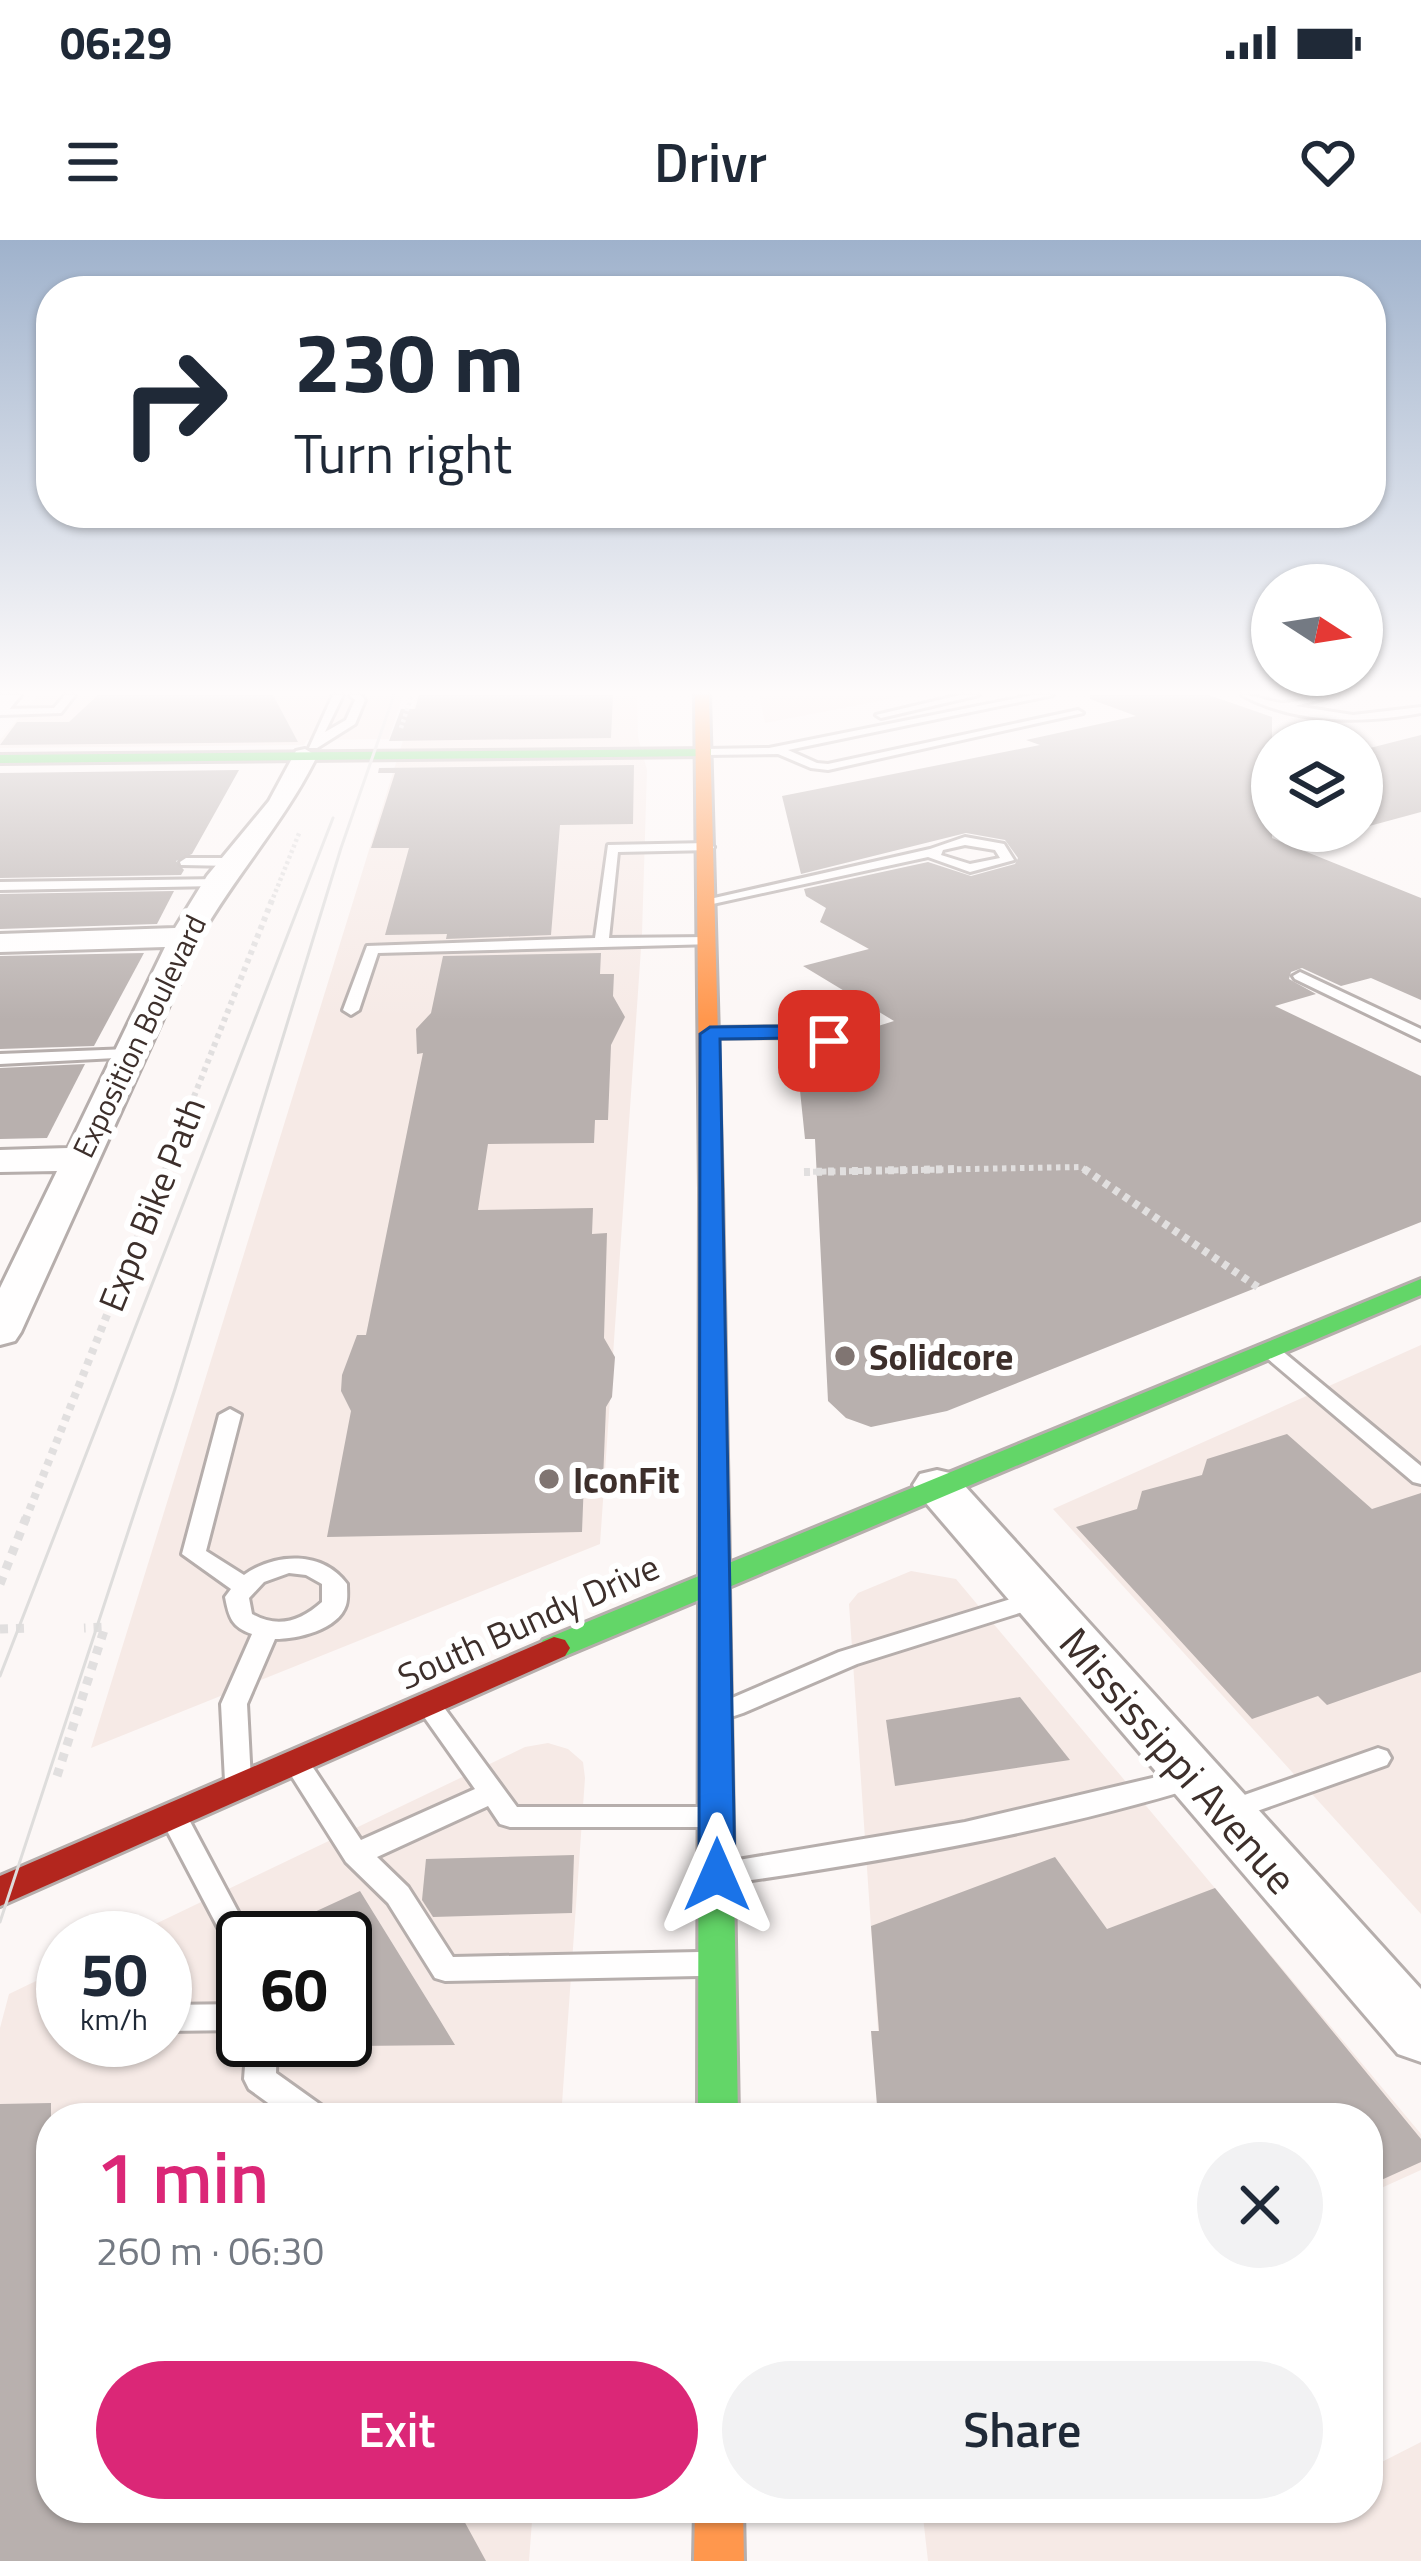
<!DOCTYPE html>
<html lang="en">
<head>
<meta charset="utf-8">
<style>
  :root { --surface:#fff; --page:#f2f2f3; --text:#1f2937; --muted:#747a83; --accent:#db2777 }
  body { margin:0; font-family:"Titillium Web",sans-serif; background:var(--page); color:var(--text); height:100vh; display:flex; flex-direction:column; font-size:45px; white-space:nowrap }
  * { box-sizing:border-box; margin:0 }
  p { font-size:39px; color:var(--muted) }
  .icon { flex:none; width:66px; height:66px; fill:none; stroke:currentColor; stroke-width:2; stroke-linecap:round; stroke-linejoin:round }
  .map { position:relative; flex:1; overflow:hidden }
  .panel { position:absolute; left:36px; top:1863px; width:1347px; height:420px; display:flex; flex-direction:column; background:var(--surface); border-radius:48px; box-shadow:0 3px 9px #0004 }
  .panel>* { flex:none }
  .banner { position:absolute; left:36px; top:36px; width:1350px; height:252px; border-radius:48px; box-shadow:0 3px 9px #0004; background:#fff; color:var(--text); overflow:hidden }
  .needle { width:78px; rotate:102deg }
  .fabs { position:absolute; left:1251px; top:324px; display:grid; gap:24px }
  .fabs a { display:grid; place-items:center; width:132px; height:132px; border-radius:50%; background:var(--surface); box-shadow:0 3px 9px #0004; font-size:60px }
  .speed { position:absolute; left:36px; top:1671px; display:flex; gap:24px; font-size:60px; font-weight:700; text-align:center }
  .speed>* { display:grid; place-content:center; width:156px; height:156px; border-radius:50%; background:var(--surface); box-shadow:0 3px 9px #0004; line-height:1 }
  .speed small { font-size:30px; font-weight:400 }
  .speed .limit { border:6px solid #111; border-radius:18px; background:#fff; color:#111 }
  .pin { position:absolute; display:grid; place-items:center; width:102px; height:102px; color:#fff; margin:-51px; border-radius:24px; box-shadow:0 6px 18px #0006 }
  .me { position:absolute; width:132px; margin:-66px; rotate:0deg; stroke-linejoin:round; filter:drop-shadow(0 0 9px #0008) }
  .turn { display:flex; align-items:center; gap:42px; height:252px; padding:0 60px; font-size:54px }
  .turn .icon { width:156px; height:156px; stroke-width:2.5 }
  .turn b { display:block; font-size:84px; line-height:102px }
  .round { display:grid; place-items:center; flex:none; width:126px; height:126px; border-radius:63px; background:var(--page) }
  .headline { display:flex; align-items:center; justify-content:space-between; height:204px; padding:0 60px }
  h1 { font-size:72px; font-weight:600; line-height:90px; color:var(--accent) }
  .cta { display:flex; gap:24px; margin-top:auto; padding:24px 60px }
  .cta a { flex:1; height:138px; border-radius:72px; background:var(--accent); color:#fff; font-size:48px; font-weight:600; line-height:138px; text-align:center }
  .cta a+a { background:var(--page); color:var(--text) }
  .status { display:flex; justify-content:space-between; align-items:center; height:84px; padding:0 60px; background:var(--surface); direction:ltr }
  .status svg { height:33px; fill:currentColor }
  header { display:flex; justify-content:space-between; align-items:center; height:156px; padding:0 60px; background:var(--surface); font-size:54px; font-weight:600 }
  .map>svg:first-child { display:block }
  .built { fill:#f6eae6; fill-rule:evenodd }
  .building { fill:#b8b0ae }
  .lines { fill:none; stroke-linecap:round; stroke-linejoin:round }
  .lane-casing { stroke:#b6aeac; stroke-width:6 }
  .street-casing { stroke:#b6aeac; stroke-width:6 }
  .fast-casing { stroke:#b6aeac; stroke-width:6 }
  .slow-casing { stroke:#b6aeac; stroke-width:6 }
  .jam-casing { stroke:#b6aeac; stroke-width:6 }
  .path-far3 { stroke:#e1dfdf; stroke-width:4.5; stroke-dasharray:3 3; stroke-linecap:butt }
  .path-far2 { stroke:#e1dfdf; stroke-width:6; stroke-dasharray:4.5 4.5; stroke-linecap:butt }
  .path-far1 { stroke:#e1dfdf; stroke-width:8; stroke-dasharray:6 6; stroke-linecap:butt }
  .path { stroke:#e1dfdf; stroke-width:9; stroke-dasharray:8 8; stroke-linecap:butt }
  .lane { fill:#fffefe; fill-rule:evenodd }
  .street { fill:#fffefe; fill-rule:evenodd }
  .fast { fill:#63d668; fill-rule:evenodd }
  .slow { fill:#ff974d; fill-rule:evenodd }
  .jam { fill:#b3261e; fill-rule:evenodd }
  .tram { stroke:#dedddc; stroke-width:3 }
  .route { fill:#1a73e8; stroke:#114b97; stroke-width:3 }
  .poi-dot { fill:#807572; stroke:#fff; stroke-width:4.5 }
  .labels { text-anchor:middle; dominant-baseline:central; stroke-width:12; stroke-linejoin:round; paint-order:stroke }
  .far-street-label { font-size:30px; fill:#3d2f2b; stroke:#fff }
  .street-label { font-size:36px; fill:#3d2f2b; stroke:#fff }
  .poi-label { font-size:36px; font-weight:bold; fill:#3d2f2b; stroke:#fff; text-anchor:start }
  .near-street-label { font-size:42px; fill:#3d2f2b; stroke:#fff }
</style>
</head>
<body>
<div class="status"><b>06:29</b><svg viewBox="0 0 49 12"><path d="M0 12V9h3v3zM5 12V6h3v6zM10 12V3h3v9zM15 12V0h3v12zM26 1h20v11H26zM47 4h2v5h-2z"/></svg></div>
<header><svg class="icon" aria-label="menu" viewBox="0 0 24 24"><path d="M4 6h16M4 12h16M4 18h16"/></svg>Drivr<svg class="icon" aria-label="heart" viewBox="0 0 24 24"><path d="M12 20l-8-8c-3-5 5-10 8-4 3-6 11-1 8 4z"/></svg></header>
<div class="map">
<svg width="1421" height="2321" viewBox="0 0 1421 2321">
  <rect width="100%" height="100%" fill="#fcf7f6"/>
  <g class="built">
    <path d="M 38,455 L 403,455 L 389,499 L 307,500 L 304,505 L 0,508 L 0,500 Z"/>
    <path d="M 417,455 L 637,455 L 638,497 L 647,530 L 642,694 L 600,1304 L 91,1508 Z"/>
    <path d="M 759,455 L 911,455 L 765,483 Z"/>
    <path d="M 1421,1105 L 1421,1674 L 1053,1269 Z"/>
    <path d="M 911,1331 L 956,1339 L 1421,1894 L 1421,1930 L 1368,1954 L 1368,1878 L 884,1878 L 849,1364 L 858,1353 Z"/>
    <path d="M 548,1503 L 568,1509 L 583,1522 L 585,1538 L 561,1878 L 51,1878 L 51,2268 L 533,2268 L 529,2321 L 0,2321 L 0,1788 L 9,1754 L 63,1728 L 63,1800 L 165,1800 L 165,1698 L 126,1698 L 525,1507 ZM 243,1698 L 345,1698 L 345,1800 L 243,1800 Z"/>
    <path d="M 1421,2202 L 1421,2321 L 928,2321 L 922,2268 L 1368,2268 L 1368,2229 Z"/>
  </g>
  <g class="building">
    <path d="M 98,455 L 273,455 L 298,502 L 0,505 L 17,482 L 69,482 Z"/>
    <path d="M 419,455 L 613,455 L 611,498 L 389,501 L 401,469 L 415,469 Z"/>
    <path d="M 1090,455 L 1209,455 L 1272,477 L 1272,598 L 1421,658 L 1421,760 L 1371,738 L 1341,746 L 1302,728 L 1291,732 L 1289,739 L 1316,754 L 1275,766 L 1421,836 L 1421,982 L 947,1171 L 871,1187 L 846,1178 L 828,1161 L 815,899 L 805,899 L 796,812 L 812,807 L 831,810 L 841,802 L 840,798 L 894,781 L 803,726 L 869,709 L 820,682 L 826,668 L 806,656 L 804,649 L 928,622 L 971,636 L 1015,624 L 1018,618 L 1005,600 L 966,593 L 801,634 L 782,556 L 1040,505 L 1026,500 L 1136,476 L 1090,459 Z"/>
    <path d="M 1421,495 L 1421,572 L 1362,588 L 1362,510 Z"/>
    <path d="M 634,525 L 633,584 L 560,585 L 551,695 L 446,699 L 447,694 L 385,695 L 409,608 L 371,608 L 395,533 L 378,533 L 379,528 Z"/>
    <path d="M 239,530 L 192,614 L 176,621 L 184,630 L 181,635 L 0,638 L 0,533 Z"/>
    <path d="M 174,651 L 157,684 L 0,689 L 0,654 Z"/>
    <path d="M 144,713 L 94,806 L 0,809 L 0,716 Z"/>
    <path d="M 601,713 L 600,734 L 614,734 L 613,756 L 625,777 L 611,805 L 608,880 L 595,880 L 594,903 L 488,904 L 478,970 L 593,968 L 592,994 L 607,993 L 604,1098 L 615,1117 L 612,1157 L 606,1167 L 603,1240 L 584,1240 L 582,1292 L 327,1297 L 351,1171 L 341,1151 L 342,1135 L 357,1095 L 366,1095 L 423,813 L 417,814 L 416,789 L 431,773 L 443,716 Z"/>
    <path d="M 85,824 L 47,898 L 0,899 L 0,828 Z"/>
    <path d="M 1287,1194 L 1372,1269 L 1421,1253 L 1421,1432 L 1327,1465 L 1318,1456 L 1252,1479 L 1076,1287 L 1137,1269 L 1142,1251 L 1202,1235 L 1207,1219 Z"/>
    <path d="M 1020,1457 L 1070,1520 L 895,1546 L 886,1480 Z"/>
    <path d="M 574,1615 L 572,1673 L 433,1677 L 422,1660 L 426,1619 Z"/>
    <path d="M 1055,1617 L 1107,1689 L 1215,1648 L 1421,1899 L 1421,1922 L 1368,1946 L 1368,1878 L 878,1878 L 871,1791 L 879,1791 L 871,1686 Z"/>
    <path d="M 360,1651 L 438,1777 L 455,1805 L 355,1806 L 345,1789 L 345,1698 L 258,1698 Z"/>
    <path d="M 51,1863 L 51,2268 L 457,2268 L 486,2321 L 0,2321 L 0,1864 Z"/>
  </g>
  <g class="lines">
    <defs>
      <g id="lane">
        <path d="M 65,455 L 75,455 L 61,473 L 0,475 L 0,469 L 54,468 Z"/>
        <path d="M 333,455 L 343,455 L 325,492 L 346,480 L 355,460 L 350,455 L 361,455 L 365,460 L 355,484 L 317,508 L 309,508 Z"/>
        <path d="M 960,455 L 979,455 L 881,478 L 876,475 Z"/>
        <path d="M 1033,455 L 1053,455 L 788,510 L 817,523 L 828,524 L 1078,470 L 1083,473 L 828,530 L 811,528 L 778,514 L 706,515 L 700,512 L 706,509 L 769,508 Z"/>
        <path d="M 1242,455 C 1257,455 1270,463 1284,463 C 1302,462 1320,455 1338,455 L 1295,466 L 1353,475 L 1421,467 L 1421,473 C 1362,484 1295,484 1242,455 Z"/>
        <path d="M 965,597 L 1004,604 L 1014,620 L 970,632 L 928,617 L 708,665 L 701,661 L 930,609 ZM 965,605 L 995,610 L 1000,618 L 970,624 L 941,615 L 943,610 Z"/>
        <path d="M 708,603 L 714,607 L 712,610 L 618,612 L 609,698 L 709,697 L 714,698 L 714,704 L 378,713 L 359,770 L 351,775 L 343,770 L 367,706 L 595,698 L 608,605 Z"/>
        <path d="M 186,618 L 234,618 L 240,622 L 234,626 L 181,625 L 180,622 Z"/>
        <path d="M 222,639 L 224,642 L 217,646 L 0,650 L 0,642 Z"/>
        <path d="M 1300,732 L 1421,789 L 1421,800 L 1295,739 L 1293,736 Z"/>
        <path d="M 792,787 L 837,801 L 829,806 L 792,797 L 710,798 L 702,793 L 710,788 Z"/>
        <path d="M 129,809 L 135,811 L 135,817 L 0,824 L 0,814 Z"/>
        <path d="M 1268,1103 L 1275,1105 L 1421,1226 L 1421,1244 L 1413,1242 L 1261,1113 L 1258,1109 Z"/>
        <path d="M 230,1169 L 241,1175 L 206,1311 L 244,1335 C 275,1313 322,1310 347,1344 C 347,1351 348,1358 346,1365 C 338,1390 297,1399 275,1399 L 247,1464 L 251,1541 L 247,1548 L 238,1551 L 229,1548 L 225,1541 L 221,1464 L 252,1394 C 232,1387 229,1378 225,1357 L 231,1349 L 182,1314 L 219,1175 ZM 289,1333 L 306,1335 L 322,1344 L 322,1362 C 301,1381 278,1389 252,1374 L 249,1358 L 264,1342 Z"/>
        <path d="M 1037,1351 L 1045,1353 L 1049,1359 L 1045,1365 L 857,1424 L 743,1473 L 734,1476 L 725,1473 L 721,1467 L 725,1461 L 839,1412 Z"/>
        <path d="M 428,1455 L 437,1458 L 517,1567 L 698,1567 L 708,1570 L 712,1577 L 708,1584 L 698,1587 L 510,1587 L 500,1584 L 488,1566 L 377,1617 L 408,1647 L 453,1717 L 699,1712 L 709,1715 L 714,1724 L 709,1733 L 699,1736 L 445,1741 L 435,1738 L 388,1663 L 346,1622 L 284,1524 L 288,1517 L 297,1514 L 306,1517 L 361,1600 L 475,1549 L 415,1464 L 419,1458 Z"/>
        <path d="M 1378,1508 L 1387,1511 L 1391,1518 L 1387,1525 L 1226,1582 L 1216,1579 L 1212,1572 L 1216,1565 Z"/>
        <path d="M 1195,1528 L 1204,1531 L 1208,1538 L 1204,1545 C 1051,1592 891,1620 732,1643 L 722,1640 L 718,1632 L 722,1624 L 732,1621 L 965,1582 Z"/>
        <path d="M 176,1571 L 186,1574 L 252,1698 L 243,1698 L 243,1720 L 233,1716 L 162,1581 L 166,1574 Z"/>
        <path d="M 243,1764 L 243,1790 L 165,1791 L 165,1765 Z"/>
        <path d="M 247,1800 L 277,1800 L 276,1833 L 325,1868 L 330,1878 L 289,1878 L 249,1849 L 244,1839 Z"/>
      </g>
      <g id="street">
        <path d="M 0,455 L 21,455 L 8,471 L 0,473 Z"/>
        <path d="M 305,509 L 317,516 C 285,581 236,634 200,697 L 21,1092 L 15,1101 L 0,1105 L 0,1048 L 57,931 L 0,932 L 0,910 L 68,908 L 165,707 L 0,712 L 0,694 L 175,688 L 207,636 L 269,561 L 296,511 Z"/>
        <path d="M 937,1230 L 954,1234 L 1421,1749 L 1421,1822 L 1398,1814 L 920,1256 L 913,1245 L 920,1234 Z"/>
      </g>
      <g id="fast">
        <path d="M 711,509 L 711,515 L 706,516 L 0,523 L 0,515 Z"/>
        <path d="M 711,943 L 722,950 L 729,1323 L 1421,1039 L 1421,1055 L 729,1347 L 738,1878 L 698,1878 L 699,1360 L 565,1416 L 543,1416 L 538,1408 L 543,1400 L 699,1336 L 700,950 Z"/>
      </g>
      <g id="slow">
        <path d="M 695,455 L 709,455 L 722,950 L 711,957 L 700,950 Z"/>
        <path d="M 695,2268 L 743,2268 L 744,2321 L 694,2321 Z"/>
      </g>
      <path id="jam" d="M 554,1397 L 565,1400 L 570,1408 L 565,1416 L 0,1666 L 0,1636 Z"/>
    </defs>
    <use href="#lane" class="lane-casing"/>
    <use href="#street" class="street-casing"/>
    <use href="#fast" class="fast-casing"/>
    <use href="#slow" class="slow-casing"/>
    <use href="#jam" class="jam-casing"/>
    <g class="path-far3">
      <path d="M 401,488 L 412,455"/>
      <path d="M 271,663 L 300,591"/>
    </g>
    <g class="path-far2">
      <path d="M 164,932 L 272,660"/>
      <path d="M 804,932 L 1081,927 L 1089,932"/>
    </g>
    <g class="path-far1">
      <path d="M 1084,929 L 1262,1050"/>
      <path d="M 804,932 L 958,929"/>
      <path d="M 25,1281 L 165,929"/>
    </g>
    <g class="path">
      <path d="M 0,1344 L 26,1278"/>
      <path d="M 0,1389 L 31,1388"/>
      <path d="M 57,1536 L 105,1387 L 84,1388"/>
    </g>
    <use href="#lane" class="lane"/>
    <use href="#street" class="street"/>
    <use href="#fast" class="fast"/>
    <use href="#slow" class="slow"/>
    <use href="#jam" class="jam"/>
    <g class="tram">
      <path d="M 0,1436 L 333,578"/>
      <path d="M 0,1682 L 175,1149 L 341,608 L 394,455"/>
    </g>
  </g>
  <linearGradient id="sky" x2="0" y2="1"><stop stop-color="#9fb2cc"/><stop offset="0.58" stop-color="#fefbfb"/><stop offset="1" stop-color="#fefbfb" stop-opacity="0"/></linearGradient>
  <rect width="1421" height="780" fill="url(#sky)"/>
  <path class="route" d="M 791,786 L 839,801 L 829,807 L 791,798 L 720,799 L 735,1635 L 730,1645 L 717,1649 L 704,1645 L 699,1635 L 700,794 L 710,787 Z"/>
  <g class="poi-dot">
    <circle cx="845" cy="1116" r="12"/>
    <circle cx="549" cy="1239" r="12"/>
  </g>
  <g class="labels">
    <g class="far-street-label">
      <text transform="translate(139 796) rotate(-64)">Exposition Boulevard</text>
    </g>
    <g class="street-label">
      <text transform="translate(151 964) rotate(-68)">Expo Bike Path</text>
      <text transform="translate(528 1381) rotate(-24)">South Bundy Drive</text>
    </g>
    <g class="poi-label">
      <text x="869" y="1116">Solidcore</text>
      <text x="573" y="1239">IconFit</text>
    </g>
    <g class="near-street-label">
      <text transform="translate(1179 1520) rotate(49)">Mississippi Avenue</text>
    </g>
  </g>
</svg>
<div class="fabs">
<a><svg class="needle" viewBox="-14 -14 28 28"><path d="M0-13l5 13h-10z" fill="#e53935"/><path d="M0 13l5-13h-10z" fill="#747a83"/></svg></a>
<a><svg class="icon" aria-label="layers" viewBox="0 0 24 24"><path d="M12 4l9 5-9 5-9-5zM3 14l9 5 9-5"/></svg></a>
</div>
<div class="speed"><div>50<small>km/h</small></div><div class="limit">60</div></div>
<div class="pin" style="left:829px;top:801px;background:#d93025"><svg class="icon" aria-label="arrive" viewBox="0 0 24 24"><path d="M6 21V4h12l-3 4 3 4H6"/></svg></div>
<svg class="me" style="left:717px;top:1635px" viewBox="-20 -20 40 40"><path d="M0-17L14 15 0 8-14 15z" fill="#1a73e8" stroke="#fff" stroke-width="4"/></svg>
<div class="banner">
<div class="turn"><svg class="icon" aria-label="right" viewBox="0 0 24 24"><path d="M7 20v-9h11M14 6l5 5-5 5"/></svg><div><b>230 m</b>Turn right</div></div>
</div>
<section class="panel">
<div class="headline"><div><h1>1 min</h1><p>260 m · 06:30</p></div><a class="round"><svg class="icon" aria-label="close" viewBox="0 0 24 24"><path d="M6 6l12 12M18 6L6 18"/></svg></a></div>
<div class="cta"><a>Exit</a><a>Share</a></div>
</section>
</div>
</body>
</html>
